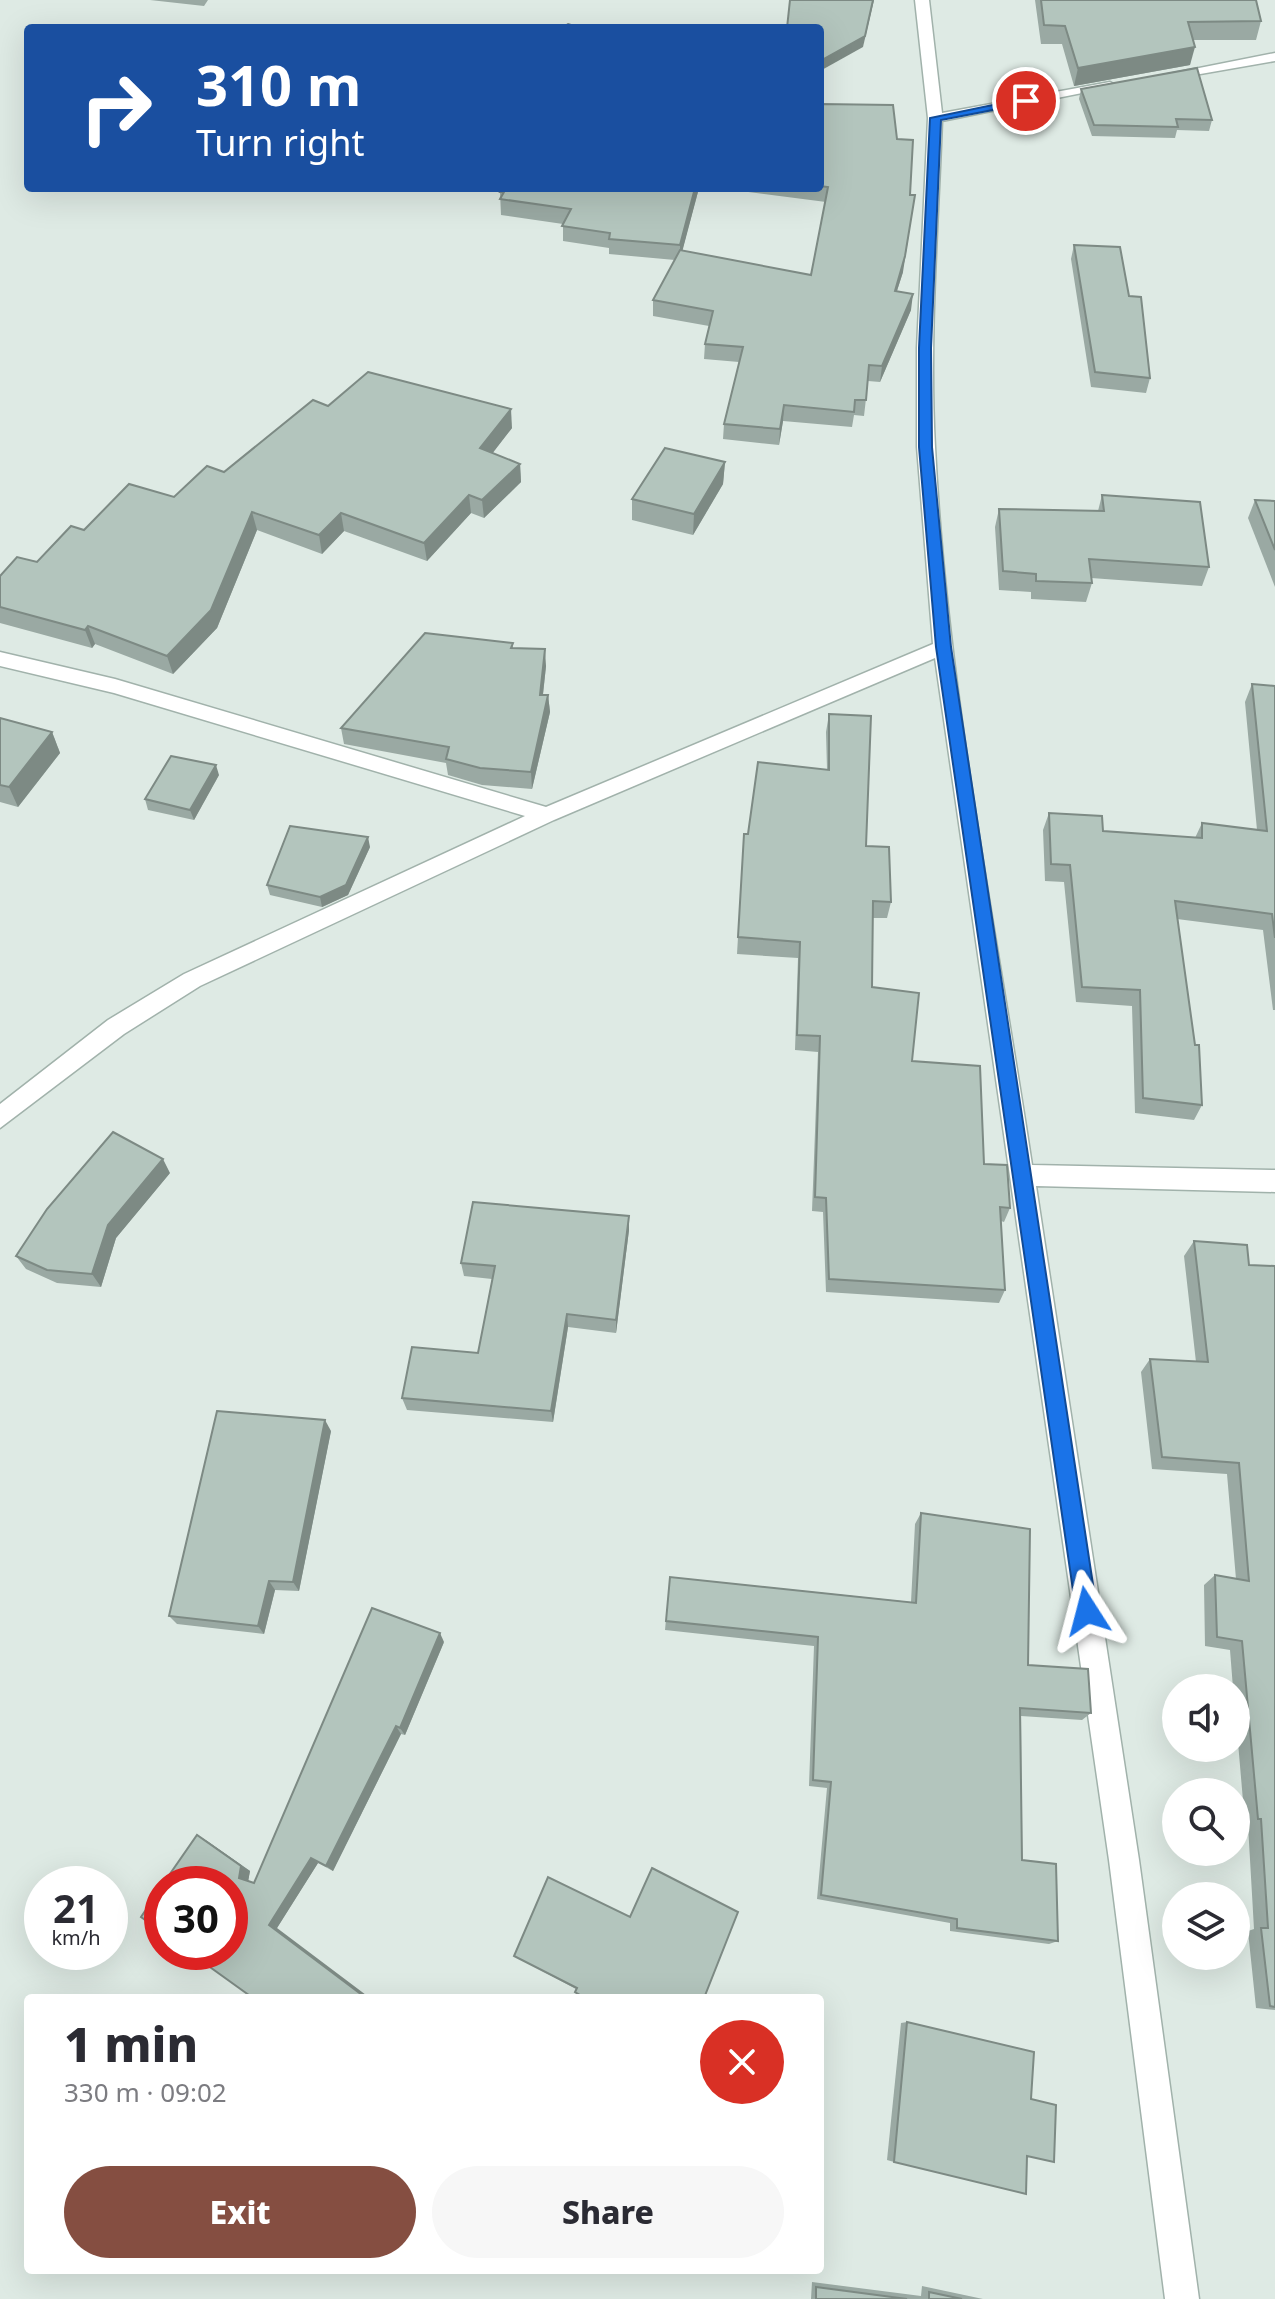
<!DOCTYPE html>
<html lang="en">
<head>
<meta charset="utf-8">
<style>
  :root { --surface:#fff; --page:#f7f7f7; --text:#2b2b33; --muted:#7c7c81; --accent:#854e41 }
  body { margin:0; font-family:"Noto Sans",sans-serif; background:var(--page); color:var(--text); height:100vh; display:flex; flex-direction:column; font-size:30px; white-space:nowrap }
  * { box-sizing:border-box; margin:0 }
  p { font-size:26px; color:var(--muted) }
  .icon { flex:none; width:44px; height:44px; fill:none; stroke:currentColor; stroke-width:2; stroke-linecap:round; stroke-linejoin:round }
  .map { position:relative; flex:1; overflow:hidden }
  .side { position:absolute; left:24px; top:1994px; width:800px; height:280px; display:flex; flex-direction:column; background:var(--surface); border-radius:8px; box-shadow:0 8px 32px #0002 }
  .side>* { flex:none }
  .hud { position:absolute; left:24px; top:24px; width:800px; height:168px; border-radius:8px; box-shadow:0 8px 32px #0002; background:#1a4fa0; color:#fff; overflow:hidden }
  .tools { position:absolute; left:1162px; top:1674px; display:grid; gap:16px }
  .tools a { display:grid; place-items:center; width:88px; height:88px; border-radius:50%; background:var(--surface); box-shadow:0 8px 32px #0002; font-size:40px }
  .speed { position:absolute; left:24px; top:1866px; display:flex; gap:16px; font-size:40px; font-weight:700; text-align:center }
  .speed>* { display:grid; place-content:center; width:104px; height:104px; border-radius:50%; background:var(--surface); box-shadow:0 8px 32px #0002; line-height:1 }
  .speed small { font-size:20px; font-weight:400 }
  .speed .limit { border:12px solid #d22; background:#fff; color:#111 }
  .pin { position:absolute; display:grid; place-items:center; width:68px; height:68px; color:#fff; margin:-34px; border:4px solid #fff; border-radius:50%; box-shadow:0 2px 8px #0007 }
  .me { position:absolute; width:88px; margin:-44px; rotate:351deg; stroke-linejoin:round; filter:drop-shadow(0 0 6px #0008) }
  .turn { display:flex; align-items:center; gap:28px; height:168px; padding:0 40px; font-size:36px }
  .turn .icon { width:104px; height:104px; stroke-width:2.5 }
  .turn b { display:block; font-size:56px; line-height:68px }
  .round { display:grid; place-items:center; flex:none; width:84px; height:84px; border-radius:42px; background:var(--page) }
  .overview { display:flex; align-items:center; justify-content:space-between; height:136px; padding:0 40px }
  h1 { font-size:48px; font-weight:800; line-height:60px }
  .cta { display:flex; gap:16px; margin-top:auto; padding:16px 40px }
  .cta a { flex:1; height:92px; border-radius:48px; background:var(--accent); color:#fff; font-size:32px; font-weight:800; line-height:92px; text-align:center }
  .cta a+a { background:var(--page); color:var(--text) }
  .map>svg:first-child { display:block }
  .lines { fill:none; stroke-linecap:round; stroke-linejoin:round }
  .minor-casing { stroke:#a1b2ab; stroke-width:3 }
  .minor { fill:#fff; fill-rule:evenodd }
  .wall { fill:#9aa9a3 }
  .shaded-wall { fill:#7d8a84 }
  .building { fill:#b3c5bd; stroke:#7d8a84; stroke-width:2 }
  .route { fill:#1a73e8; stroke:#114b97; stroke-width:2 }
</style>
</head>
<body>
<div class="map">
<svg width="1275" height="2299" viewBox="0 0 1275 2299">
  <rect width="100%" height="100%" fill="#deeae4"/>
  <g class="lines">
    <defs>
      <g id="minor">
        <path d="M 915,0 L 929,0 L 942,113 L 1110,82 L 1117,86 L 942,121 C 938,229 929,339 935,447 C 947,688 996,927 1032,1165 L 1275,1170 L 1275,1192 L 1036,1186 L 1139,1860 L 1199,2299 L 1165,2299 L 1109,1860 L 935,658 L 554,820 L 200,986 L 124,1034 L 0,1128 L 0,1104 L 108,1020 L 184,974 L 525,816 L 114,693 L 0,666 L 0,652 L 115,679 L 546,807 L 933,644 L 917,447 L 917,348 L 928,118 Z"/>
        <path d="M 1275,53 L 1275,61 L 1166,80 L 1159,76 Z"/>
      </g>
    </defs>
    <use href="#minor" class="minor-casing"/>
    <use href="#minor" class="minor"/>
  </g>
  <g class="wall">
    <path d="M 150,0 L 208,0 L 204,6 Z"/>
    <path d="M 1035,0 L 1256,0 L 1261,21 L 1256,40 L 1193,40 L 1190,65 L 1074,86 L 1062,44 L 1041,44 Z"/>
    <path d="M 1081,89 L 1212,120 L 1209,131 L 1177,130 L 1175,138 L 1092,136 L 1079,99 Z"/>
    <path d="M 820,104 L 903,272 L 897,291 L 911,310 L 880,382 L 868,381 L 864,416 L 854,415 L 852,427 L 783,421 L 779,445 L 723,439 L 724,424 L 739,362 L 704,359 L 705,344 L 709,326 L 653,316 L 653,300 L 675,260 L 609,254 L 609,248 L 563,241 L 563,224 L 501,215 L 500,192 L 502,188 L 699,188 L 682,251 L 811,275 L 826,202 L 717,188 L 820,188 Z"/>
    <path d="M 1074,245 L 1129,296 L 1150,378 L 1146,393 L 1091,387 L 1071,259 Z"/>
    <path d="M 328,406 L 512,428 L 492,453 L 520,464 L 521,482 L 484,518 L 471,513 L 427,561 L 344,531 L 322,554 L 257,530 L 217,628 L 173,674 L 95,644 L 92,648 L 0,623 L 0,576 L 37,562 L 84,530 L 174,497 L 224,472 Z"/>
    <path d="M 725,462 L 723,484 L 693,535 L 632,520 L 632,499 Z"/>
    <path d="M 1102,495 L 1209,567 L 1202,586 L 1091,578 L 1092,583 L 1086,602 L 1031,599 L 1031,592 L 999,590 L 995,527 L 999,509 L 1098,511 Z"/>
    <path d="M 1255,500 L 1275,501 L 1275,587 L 1248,518 Z"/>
    <path d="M 513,643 L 513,648 L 546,666 L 543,695 L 548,695 L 550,712 L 532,789 L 482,785 L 448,775 L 446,763 L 344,744 L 341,728 Z"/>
    <path d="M 1252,684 L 1275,686 L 1275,1010 L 1273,1010 L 1263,930 L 1177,919 L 1202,1105 L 1194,1120 L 1135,1113 L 1132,1006 L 1076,1002 L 1064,882 L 1045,881 L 1043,830 L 1049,813 L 1103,831 L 1195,838 L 1202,823 L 1257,830 L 1245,702 Z"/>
    <path d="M 829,714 L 866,846 L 891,902 L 887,918 L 873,918 L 872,987 L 912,1061 L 984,1164 L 1010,1208 L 1004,1222 L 1001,1221 L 1005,1290 L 999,1303 L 826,1292 L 823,1212 L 812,1211 L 818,1052 L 795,1050 L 798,958 L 737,954 L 743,851 L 748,834 L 827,769 L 826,732 Z"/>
    <path d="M 0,718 L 52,732 L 60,753 L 18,807 L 0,802 Z"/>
    <path d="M 219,775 L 194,820 L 148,810 L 145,799 Z"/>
    <path d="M 370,847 L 348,895 L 322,907 L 270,895 L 267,885 Z"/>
    <path d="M 170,1173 L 116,1238 L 101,1287 L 57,1283 L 26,1269 L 16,1256 Z"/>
    <path d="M 629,1230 L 616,1333 L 568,1327 L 553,1422 L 407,1410 L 402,1398 L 478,1353 L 492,1279 L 464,1276 L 461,1263 Z"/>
    <path d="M 1194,1241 L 1249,1265 L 1275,1266 L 1275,2010 L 1256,2008 L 1248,1931 L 1254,1929 L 1248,1825 L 1245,1824 L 1236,1719 L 1236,1688 L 1233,1688 L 1230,1650 L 1205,1646 L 1204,1585 L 1215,1575 L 1236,1579 L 1227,1474 L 1152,1469 L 1141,1372 L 1150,1359 L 1196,1362 L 1184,1256 Z"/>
    <path d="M 331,1431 L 299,1591 L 275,1590 L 264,1634 L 177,1624 L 169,1616 Z"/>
    <path d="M 921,1513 L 1028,1665 L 1091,1713 L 1082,1720 L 1021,1716 L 1022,1860 L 1058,1941 L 1049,1944 L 950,1931 L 950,1923 L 817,1899 L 827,1788 L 809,1786 L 814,1646 L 665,1630 L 670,1577 L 911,1602 L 915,1524 Z"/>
    <path d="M 444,1642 L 405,1735 L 401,1734 L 333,1871 L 318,1863 L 277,1928 L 253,1998 L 197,1835 L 207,1841 L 250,1871 L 248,1881 L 254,1883 Z"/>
    <path d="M 514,1956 L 704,1998 L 584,1998 L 575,1992 L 576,1989 Z"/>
    <path d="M 907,2022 L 1027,2156 L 894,2162 L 887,2160 L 901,2023 Z"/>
    <path d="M 812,2282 L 921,2296 L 922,2286 L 983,2299 L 811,2299 Z"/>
  </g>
  <g class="shaded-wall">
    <path d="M 873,0 L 874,0 L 863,47 L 820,71 L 820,61 Z"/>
    <path d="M 1195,47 L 1190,65 L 1074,86 L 1078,68 Z"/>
    <path d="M 695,188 L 699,188 L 680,260 L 680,245 Z"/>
    <path d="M 915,195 L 903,272 L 892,306 L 895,291 Z"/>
    <path d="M 913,294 L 911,310 L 880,382 L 882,366 Z"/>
    <path d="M 784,405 L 783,421 L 779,445 L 780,429 Z"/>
    <path d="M 511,409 L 512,428 L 482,467 L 480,448 Z"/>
    <path d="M 725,462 L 723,484 L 693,535 L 694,514 Z"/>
    <path d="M 520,464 L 521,482 L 484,518 L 482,500 Z"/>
    <path d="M 469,495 L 471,513 L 427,561 L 424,543 Z"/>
    <path d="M 252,512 L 257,530 L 217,628 L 173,674 L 167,656 Z"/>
    <path d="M 341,513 L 344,531 L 322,554 L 319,535 Z"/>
    <path d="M 88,626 L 95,644 L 92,648 L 85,630 Z"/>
    <path d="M 545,649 L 546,666 L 541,711 L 540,695 Z"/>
    <path d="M 548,695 L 550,712 L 532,789 L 531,772 Z"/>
    <path d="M 52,732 L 60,753 L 18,807 L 9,787 Z"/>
    <path d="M 216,765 L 219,775 L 194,820 L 190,810 Z"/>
    <path d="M 368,837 L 370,847 L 348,895 L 322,907 L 320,897 Z"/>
    <path d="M 163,1159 L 170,1173 L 116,1238 L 101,1287 L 92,1274 L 108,1225 Z"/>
    <path d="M 629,1216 L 629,1230 L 616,1333 L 616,1320 Z"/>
    <path d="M 567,1314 L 568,1327 L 553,1422 L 551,1411 Z"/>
    <path d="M 325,1420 L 331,1431 L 299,1591 L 293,1582 Z"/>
    <path d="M 269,1581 L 275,1590 L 264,1634 L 258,1626 Z"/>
    <path d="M 440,1633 L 444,1642 L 405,1735 L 400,1728 Z"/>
    <path d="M 396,1726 L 401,1734 L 333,1871 L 326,1866 Z"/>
    <path d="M 197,1835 L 207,1841 L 250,1871 L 248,1882 L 239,1878 Z"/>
    <path d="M 311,1858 L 318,1863 L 277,1928 L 370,1998 L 366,1998 L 269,1925 Z"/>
  </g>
  <g class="building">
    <path d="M 790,0 L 873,0 L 865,36 L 820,61 L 820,28 L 787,28 Z"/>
    <path d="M 1041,0 L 1256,0 L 1261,21 L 1188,22 L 1195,47 L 1078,68 L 1065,26 L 1044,25 Z"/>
    <path d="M 568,24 L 580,28 L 562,28 Z"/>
    <path d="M 1197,68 L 1212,120 L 1176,119 L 1178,127 L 1094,125 L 1081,89 Z"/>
    <path d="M 820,104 L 893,105 L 897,139 L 913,140 L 910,195 L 915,195 L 905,256 L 895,291 L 913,294 L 882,366 L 869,365 L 866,400 L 855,400 L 854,412 L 784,405 L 780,429 L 724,424 L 743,347 L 705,344 L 713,311 L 653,300 L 680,250 L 811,275 L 828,187 L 820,186 Z"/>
    <path d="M 502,188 L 695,188 L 680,245 L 609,239 L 610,233 L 562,226 L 571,209 L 500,199 L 504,192 L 500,192 Z"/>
    <path d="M 1074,245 L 1120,247 L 1129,296 L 1141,297 L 1150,378 L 1095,372 Z"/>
    <path d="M 368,372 L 511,409 L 480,448 L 520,464 L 482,500 L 469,495 L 424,543 L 341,513 L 319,535 L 252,512 L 211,610 L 167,656 L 88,626 L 85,630 L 0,607 L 0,576 L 17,557 L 37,562 L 71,526 L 84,530 L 129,484 L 174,497 L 207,466 L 224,472 L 313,400 L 328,406 Z"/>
    <path d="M 665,448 L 725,462 L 694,514 L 632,499 Z"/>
    <path d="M 1102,495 L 1200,502 L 1209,567 L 1089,559 L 1092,583 L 1036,581 L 1036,574 L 1003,571 L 999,509 L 1104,511 Z"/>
    <path d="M 1255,500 L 1275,501 L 1275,550 Z"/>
    <path d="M 425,633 L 513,643 L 511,648 L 545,649 L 540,695 L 548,695 L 531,772 L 480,768 L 446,759 L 449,747 L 341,728 Z"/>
    <path d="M 1252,684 L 1275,686 L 1275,938 L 1272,914 L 1175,901 L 1195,1045 L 1199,1045 L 1202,1105 L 1143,1098 L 1140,990 L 1082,987 L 1070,865 L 1051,864 L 1049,813 L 1102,816 L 1103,831 L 1202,838 L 1202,823 L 1267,831 Z"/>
    <path d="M 829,714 L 871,716 L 866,846 L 889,847 L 891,902 L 873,901 L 872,987 L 919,993 L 912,1061 L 980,1066 L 984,1164 L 1007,1165 L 1010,1208 L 1000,1207 L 1005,1290 L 829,1279 L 826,1198 L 815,1197 L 820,1036 L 797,1035 L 800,942 L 738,937 L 744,834 L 748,834 L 758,762 L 829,770 Z"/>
    <path d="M 0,718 L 52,732 L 9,787 L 0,785 Z"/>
    <path d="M 171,756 L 216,765 L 190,810 L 145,799 Z"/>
    <path d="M 290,826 L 368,837 L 346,885 L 320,897 L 267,885 Z"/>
    <path d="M 113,1132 L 163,1159 L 108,1225 L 92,1274 L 47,1270 L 16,1256 L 47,1209 Z"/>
    <path d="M 473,1202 L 629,1216 L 616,1320 L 567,1314 L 551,1411 L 402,1398 L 412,1347 L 478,1353 L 495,1266 L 461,1263 Z"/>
    <path d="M 1194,1241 L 1247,1245 L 1249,1265 L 1275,1266 L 1275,2007 L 1270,2006 L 1261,1928 L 1268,1928 L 1261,1819 L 1258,1819 L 1242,1641 L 1217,1637 L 1215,1575 L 1249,1581 L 1239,1463 L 1162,1457 L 1150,1359 L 1208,1362 Z"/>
    <path d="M 217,1411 L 325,1420 L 293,1582 L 269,1581 L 258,1626 L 169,1616 Z"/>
    <path d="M 921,1513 L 1030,1529 L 1028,1665 L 1088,1669 L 1091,1713 L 1020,1708 L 1022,1860 L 1056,1864 L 1058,1941 L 957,1928 L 957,1919 L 821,1895 L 831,1782 L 813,1780 L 818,1637 L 666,1621 L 670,1577 L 916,1603 Z"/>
    <path d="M 372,1608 L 440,1633 L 400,1728 L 396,1726 L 326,1866 L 311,1858 L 269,1925 L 366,1998 L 253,1998 L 189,1952 L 230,1952 L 230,1884 L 163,1884 L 197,1835 L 241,1866 L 239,1878 L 254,1883 Z"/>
    <path d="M 652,1868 L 738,1912 L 704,1998 L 585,1998 L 575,1992 L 577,1988 L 514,1956 L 548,1877 L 630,1917 Z"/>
    <path d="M 162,1886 L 162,1932 L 141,1917 Z"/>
    <path d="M 907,2022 L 1034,2052 L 1031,2099 L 1056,2105 L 1054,2162 L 1027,2156 L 1026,2194 L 894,2162 Z"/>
    <path d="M 816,2287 L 907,2299 L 816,2299 Z"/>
    <path d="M 929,2292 L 962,2299 L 929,2299 Z"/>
  </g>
  <path class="route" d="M 1026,98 L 1029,103 L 941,120 L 931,348 L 932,447 L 951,647 L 1097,1611 L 1094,1619 L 1087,1622 L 1079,1619 L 1076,1611 L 936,647 L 919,447 L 919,348 L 930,118 Z"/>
</svg>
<div class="tools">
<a><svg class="icon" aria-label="sound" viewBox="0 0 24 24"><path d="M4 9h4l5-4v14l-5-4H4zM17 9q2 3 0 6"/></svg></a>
<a><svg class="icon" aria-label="search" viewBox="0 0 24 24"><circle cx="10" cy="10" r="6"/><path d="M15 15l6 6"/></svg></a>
<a><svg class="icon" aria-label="layers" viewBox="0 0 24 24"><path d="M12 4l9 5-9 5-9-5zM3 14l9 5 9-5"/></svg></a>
</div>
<div class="speed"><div>21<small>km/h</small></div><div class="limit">30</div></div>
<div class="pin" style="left:1026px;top:101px;background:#d93025"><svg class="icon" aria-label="arrive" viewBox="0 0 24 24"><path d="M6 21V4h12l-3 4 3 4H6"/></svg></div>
<svg class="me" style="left:1087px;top:1611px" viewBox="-20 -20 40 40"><path d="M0-17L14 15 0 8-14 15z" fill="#1a73e8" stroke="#fff" stroke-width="4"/></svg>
<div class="hud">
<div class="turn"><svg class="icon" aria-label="right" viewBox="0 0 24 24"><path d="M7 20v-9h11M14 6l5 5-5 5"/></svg><div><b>310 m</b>Turn right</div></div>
</div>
<section class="side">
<div class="overview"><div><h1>1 min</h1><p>330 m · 09:02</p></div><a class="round" style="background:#d93025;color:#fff"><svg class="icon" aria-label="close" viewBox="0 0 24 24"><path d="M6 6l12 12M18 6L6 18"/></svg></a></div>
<div class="cta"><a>Exit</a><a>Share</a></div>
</section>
</div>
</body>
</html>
